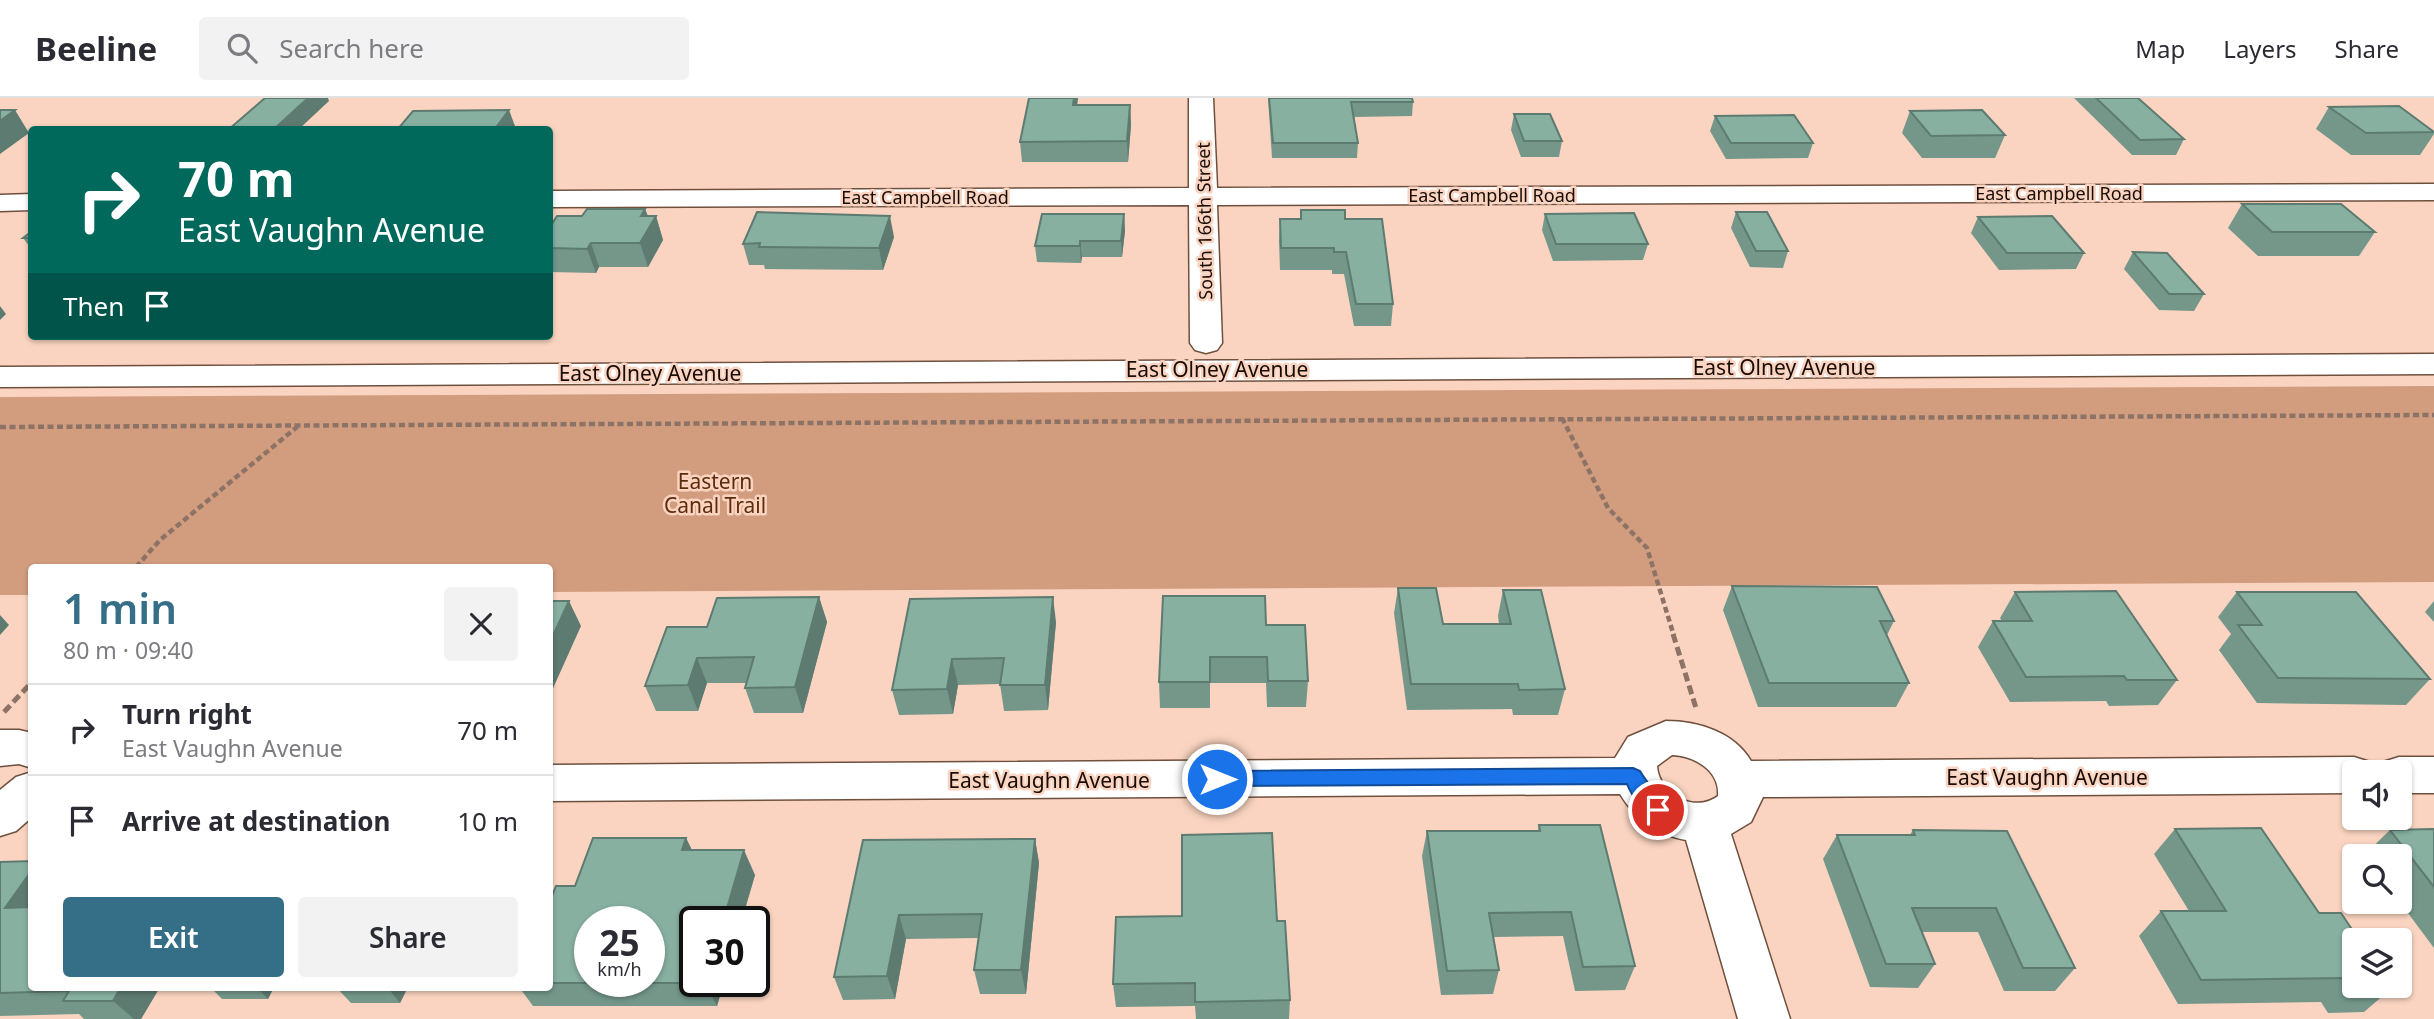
<!DOCTYPE html>
<html lang="en">
<head>
<meta charset="utf-8">
<style>
  :root { --surface:#fff; --page:#f2f2f3; --text:#2b2b33; --muted:#7c7c81; --line:#e1e1e2; --accent:#356e87 }
  body { margin:0; font-family:"Noto Sans",sans-serif; background:var(--page); color:var(--text); height:100vh; display:flex; flex-direction:column; font-size:26px; white-space:nowrap }
  * { box-sizing:border-box; margin:0 }
  p { font-size:23px; color:var(--muted) }
  .icon { flex:none; width:38px; height:38px; fill:none; stroke:currentColor; stroke-width:2; stroke-linecap:round; stroke-linejoin:round }
  .map { position:relative; flex:1; overflow:hidden }
  .sheet { position:absolute; left:28px; top:466px; width:525px; height:427px; display:flex; flex-direction:column; background:var(--surface); border-radius:7px; box-shadow:0 2px 5px #0004 }
  .sheet>* { flex:none }
  .hud { position:absolute; left:28px; top:28px; width:525px; height:214px; border-radius:7px; box-shadow:0 2px 5px #0004; background:#00695c; color:#fff; overflow:hidden }
  .controls { position:absolute; left:2342px; top:662px; display:grid; gap:14px }
  .controls a { display:grid; place-items:center; width:70px; height:70px; border-radius:7px; background:var(--surface); box-shadow:0 2px 5px #0004; font-size:35px }
  .speed { position:absolute; left:574px; top:808px; display:flex; gap:14px; font-size:35px; font-weight:700; text-align:center }
  .speed>* { display:grid; place-content:center; width:91px; height:91px; border-radius:50%; background:var(--surface); box-shadow:0 2px 5px #0004; line-height:1 }
  .speed small { font-size:18px; font-weight:400 }
  .speed .limit { border:4px solid #111; border-radius:10px; background:#fff; color:#111 }
  .pin { position:absolute; display:grid; place-items:center; width:60px; height:60px; color:#fff; margin:-30px; border:4px solid #fff; border-radius:50%; box-shadow:0 2px 7px #0007 }
  .me { position:absolute; width:77px; margin:-38px; rotate:90deg; stroke-linejoin:round; filter:drop-shadow(0 0 5px #0008) }
  .turn { display:flex; align-items:center; gap:24px; height:147px; padding:0 35px; font-size:32px }
  .turn .icon { width:91px; height:91px; stroke-width:2.5 }
  .turn b { display:block; font-size:49px; line-height:60px }
  .then { display:flex; align-items:center; height:66px; padding:0 35px; background:#0003; gap:14px; font-size:26px }
  .round { display:grid; place-items:center; flex:none; width:74px; height:74px; border-radius:7px; background:var(--page) }
  .headline { display:flex; align-items:center; justify-content:space-between; height:119px; padding:0 35px }
  h1 { font-size:42px; font-weight:600; line-height:52px; color:var(--accent) }
  .button { display:flex; gap:14px; margin-top:auto; padding:14px 35px }
  .button a { flex:1; height:80px; border-radius:7px; background:var(--accent); color:#fff; font-size:28px; font-weight:600; line-height:80px; text-align:center }
  .button a+a { background:var(--page); color:var(--text) }
  ul { padding:0; list-style:none }
  li { display:flex; align-items:center; gap:21px; height:91px; padding:0 35px; border-top:2px solid var(--line) }
  li div { flex:1 }
  li b { display:block; font-size:26px }
  li em { font-style:normal }
  header { display:flex; align-items:center; gap:42px; box-sizing:border-box; height:98px; padding:0 35px; background:var(--surface); border-bottom:2px solid var(--line) }
  header strong { font-size:33px }
  nav { display:flex; gap:38px; margin-inline-start:auto; font-size:24px }
  .search { width:490px; height:63px; background:var(--page); display:flex; align-items:center; gap:18px; box-sizing:border-box; padding:0 24px; border-radius:7px; color:var(--muted); font-size:26px }
  .map>svg:first-child { display:block }
  .green { fill:#d29c7f }
  .lines { fill:none; stroke-linecap:round; stroke-linejoin:round }
  .minor-casing { stroke:#6f503e; stroke-width:3 }
  .path-far1 { stroke:#8d7366; stroke-width:4.5; stroke-dasharray:6 3.5; stroke-linecap:butt }
  .path { stroke:#8d7366; stroke-width:5; stroke-dasharray:9 4.5; stroke-linecap:butt }
  .minor { fill:#fff; fill-rule:evenodd }
  .wall { fill:#74978a }
  .shaded-wall { fill:#5e7b71 }
  .building { fill:#87b0a1; stroke:#5e7b71; stroke-width:2; fill-rule:evenodd }
  .route { fill:#1a73e8; stroke:#114b97; stroke-width:2 }
  .labels { text-anchor:middle; dominant-baseline:central; stroke-width:5; stroke-linejoin:round; paint-order:stroke }
  .far-street-label { font-size:18px; fill:#180c06; stroke:#fad4c0 }
  .street-label { font-size:21px; fill:#180c06; stroke:#fad4c0 }
  .park-label { font-size:21px; fill:#5d2c0b; stroke:#fad4c0 }
</style>
</head>
<body>
<header>
<strong>Beeline</strong>
<div class="search"><svg class="icon" aria-label="search" viewBox="0 0 24 24"><circle cx="10" cy="10" r="6"/><path d="M15 15l6 6"/></svg>Search here</div>
<nav><a>Map</a><a>Layers</a><a>Share</a></nav>
</header>
<div class="map">
<svg width="2434" height="921" viewBox="0 0 2434 921">
  <rect width="100%" height="100%" fill="#fad4c0"/>
  <path class="green" d="M 2434,288 L 2434,484 L 550,494 L 550,469 L 32,469 L 31,497 L 0,497 L 0,299 Z"/>
  <g class="lines">
    <defs>
      <g id="minor">
        <path d="M 1189,0 L 1213,0 L 1217,90 L 2434,86 L 2434,102 L 1217,107 L 1222,245 L 1217,252 L 1206,255 L 1195,252 L 1190,245 L 1189,107 L 550,109 L 550,93 L 1189,90 Z"/>
        <path d="M 32,96 L 32,112 L 0,113 L 0,97 Z"/>
        <path d="M 2434,256 L 2434,276 L 0,289 L 0,269 Z"/>
        <path d="M 1666,623 C 1698,623 1734,634 1751,663 L 2354,659 L 2370,664 L 2375,674 L 2354,674 L 2354,695 L 1763,699 L 1751,724 L 1731,736 L 1790,921 L 1738,921 L 1686,742 C 1657,737 1635,721 1620,696 L 550,703 L 550,667 L 1615,660 L 1628,639 ZM 1672,657 C 1694,658 1720,672 1718,698 C 1694,716 1659,696 1657,668 Z"/>
        <path d="M 0,632 L 19,632 L 32,635 L 32,670 L 19,666 L 0,668 Z"/>
        <path d="M 2399,659 L 2434,659 L 2434,695 L 2399,695 L 2399,674 L 2378,674 L 2383,664 Z"/>
        <path d="M 32,674 L 32,719 L 16,733 L 0,738 L 0,692 L 16,679 Z"/>
      </g>
    </defs>
    <use href="#minor" class="minor-casing"/>
    <g class="path-far1">
      <path d="M 1562,320 L 1608,410 L 1647,450 L 1674,538"/>
      <path d="M 0,329 L 2434,317"/>
      <path d="M 136,469 L 160,442 L 297,329"/>
    </g>
    <g class="path">
      <path d="M 1673,536 L 1696,610"/>
      <path d="M 4,614 L 32,584"/>
    </g>
    <use href="#minor" class="minor"/>
  </g>
  <g class="wall">
    <path d="M 1029,0 L 1078,0 L 1077,7 L 1130,7 L 1131,27 L 1128,64 L 1022,64 L 1020,44 Z"/>
    <path d="M 1268,0 L 1412,0 L 1413,4 L 1412,18 L 1354,19 L 1358,45 L 1357,60 L 1272,60 Z"/>
    <path d="M 2074,0 L 2138,0 L 2184,41 L 2176,57 L 2132,57 Z"/>
    <path d="M 2329,9 L 2434,34 L 2434,36 L 2420,57 L 2351,57 L 2316,31 Z"/>
    <path d="M 1910,13 L 2005,37 L 1995,60 L 1922,60 L 1902,35 Z"/>
    <path d="M 1514,16 L 1562,43 L 1559,59 L 1521,59 L 1511,32 Z"/>
    <path d="M 1715,18 L 1813,45 L 1808,60 L 1726,61 L 1710,33 Z"/>
    <path d="M 2242,106 L 2375,134 L 2359,158 L 2258,158 L 2228,130 Z"/>
    <path d="M 645,111 L 648,118 L 656,118 L 663,142 L 648,169 L 599,169 L 596,175 L 550,174 L 550,129 L 582,118 Z"/>
    <path d="M 1301,112 L 1345,121 L 1393,206 L 1391,228 L 1354,228 L 1344,176 L 1332,176 L 1332,172 L 1280,172 L 1279,143 L 1280,121 L 1300,121 Z"/>
    <path d="M 1736,114 L 1788,153 L 1783,170 L 1750,169 L 1731,130 Z"/>
    <path d="M 1124,116 L 1125,133 L 1122,159 L 1082,159 L 1081,165 L 1037,164 L 1035,148 Z"/>
    <path d="M 1545,116 L 1648,146 L 1643,162 L 1553,163 L 1542,132 Z"/>
    <path d="M 1978,119 L 2084,155 L 2076,171 L 1999,172 L 1971,135 Z"/>
    <path d="M 32,133 L 32,152 L 23,140 Z"/>
    <path d="M 894,139 L 883,172 L 765,171 L 764,167 L 749,167 L 743,146 Z"/>
    <path d="M 2133,154 L 2204,196 L 2194,213 L 2159,212 L 2124,171 Z"/>
    <path d="M 1732,488 L 1894,523 L 1887,537 L 1909,585 L 1896,609 L 1758,609 L 1723,512 Z"/>
    <path d="M 1398,490 L 1443,526 L 1499,526 L 1498,518 L 1503,492 L 1565,591 L 1558,617 L 1513,617 L 1512,611 L 1407,612 L 1394,515 Z"/>
    <path d="M 2015,494 L 2177,582 L 2158,607 L 2109,608 L 2106,603 L 2010,604 L 1978,549 L 1993,523 L 2002,523 L 2000,520 Z"/>
    <path d="M 2237,494 L 2430,581 L 2406,607 L 2257,605 L 2219,552 L 2231,536 L 2218,519 Z"/>
    <path d="M 819,499 L 827,524 L 803,615 L 754,615 L 745,590 L 746,585 L 707,585 L 698,613 L 656,613 L 645,588 L 707,529 Z"/>
    <path d="M 910,501 L 1056,524 L 1048,612 L 1004,613 L 1000,586 L 958,587 L 953,616 L 899,617 L 892,592 Z"/>
    <path d="M 2434,503 L 2434,524 L 2425,514 Z"/>
    <path d="M 1266,527 L 1308,583 L 1306,609 L 1267,609 L 1266,585 L 1210,585 L 1210,610 L 1160,610 L 1159,584 Z"/>
    <path d="M 1539,727 L 1635,868 L 1625,892 L 1575,893 L 1563,838 L 1494,839 L 1499,872 L 1493,896 L 1441,897 L 1422,758 L 1427,733 L 1538,733 Z"/>
    <path d="M 2175,731 L 2319,815 L 2392,890 L 2364,914 L 2328,915 L 2321,904 L 2178,906 L 2139,838 L 2161,813 L 2189,813 L 2154,756 Z"/>
    <path d="M 2434,731 L 2434,850 L 2399,803 L 2399,758 L 2365,758 L 2364,757 L 2390,732 Z"/>
    <path d="M 1913,732 L 2075,870 L 2055,893 L 2004,893 L 1978,834 L 1922,834 L 1935,866 L 1918,890 L 1870,889 L 1823,761 L 1837,737 L 1910,737 Z"/>
    <path d="M 686,740 L 692,752 L 755,777 L 717,908 L 533,908 L 519,889 L 550,889 L 550,803 L 575,788 Z"/>
    <path d="M 1035,741 L 1039,765 L 1026,896 L 980,896 L 974,872 L 978,840 L 906,841 L 895,901 L 843,902 L 834,879 L 863,742 Z"/>
    <path d="M 0,764 L 32,889 L 160,889 L 141,921 L 84,921 L 79,916 L 0,918 Z"/>
    <path d="M 1277,823 L 1290,902 L 1289,921 L 1196,921 L 1195,908 L 1116,909 L 1113,886 Z"/>
    <path d="M 210,889 L 274,889 L 268,901 L 222,901 Z"/>
    <path d="M 336,889 L 408,889 L 400,905 L 351,905 Z"/>
  </g>
  <g class="shaded-wall">
    <path d="M 308,0 L 328,0 L 329,3 L 298,32 L 273,32 Z"/>
    <path d="M 1074,0 L 1078,0 L 1074,27 L 1073,7 Z"/>
    <path d="M 1130,7 L 1131,27 L 1128,64 L 1127,43 Z"/>
    <path d="M 15,12 L 29,35 L 0,56 L 0,23 Z"/>
    <path d="M 509,12 L 515,28 L 512,32 L 494,32 Z"/>
    <path d="M 645,111 L 651,127 L 656,118 L 663,142 L 648,169 L 640,145 L 641,118 Z"/>
    <path d="M 1124,116 L 1125,133 L 1122,159 L 1121,143 Z"/>
    <path d="M 890,118 L 894,139 L 883,172 L 879,150 Z"/>
    <path d="M 1080,143 L 1082,159 L 1081,165 L 1080,148 Z"/>
    <path d="M 591,145 L 599,169 L 596,175 L 587,151 Z"/>
    <path d="M 0,208 L 6,216 L 0,222 Z"/>
    <path d="M 819,499 L 827,524 L 803,615 L 795,589 Z"/>
    <path d="M 1053,499 L 1056,524 L 1048,612 L 1045,587 Z"/>
    <path d="M 569,503 L 581,528 L 550,597 L 550,544 Z"/>
    <path d="M 0,517 L 9,527 L 0,537 Z"/>
    <path d="M 697,560 L 707,585 L 698,613 L 688,587 Z"/>
    <path d="M 952,561 L 958,587 L 953,616 L 947,591 Z"/>
    <path d="M 686,740 L 698,765 L 682,752 Z"/>
    <path d="M 1035,741 L 1039,765 L 1026,896 L 1021,872 Z"/>
    <path d="M 744,752 L 755,777 L 741,824 L 723,824 Z"/>
    <path d="M 32,772 L 32,833 L 5,810 Z"/>
    <path d="M 899,817 L 906,841 L 895,901 L 887,878 Z"/>
    <path d="M 705,884 L 724,884 L 717,908 L 705,885 Z"/>
    <path d="M 121,889 L 160,889 L 141,921 L 134,921 L 113,903 Z"/>
    <path d="M 256,889 L 274,889 L 268,901 Z"/>
    <path d="M 387,889 L 408,889 L 400,905 Z"/>
  </g>
  <g class="building">
    <path d="M 265,0 L 308,0 L 273,32 L 228,32 Z"/>
    <path d="M 1029,0 L 1074,0 L 1073,7 L 1130,7 L 1127,43 L 1020,44 Z"/>
    <path d="M 1269,0 L 1412,0 L 1413,4 L 1351,4 L 1358,45 L 1273,45 Z"/>
    <path d="M 2096,0 L 2138,0 L 2184,41 L 2140,42 Z"/>
    <path d="M 2399,8 L 2434,34 L 2366,35 L 2329,9 Z"/>
    <path d="M 0,12 L 15,12 L 0,23 Z"/>
    <path d="M 509,12 L 494,32 L 397,32 L 413,13 Z"/>
    <path d="M 1982,12 L 2005,37 L 1931,38 L 1910,13 Z"/>
    <path d="M 1514,16 L 1550,16 L 1562,43 L 1524,43 Z"/>
    <path d="M 1794,17 L 1813,45 L 1731,45 L 1715,18 Z"/>
    <path d="M 2242,106 L 2341,106 L 2375,134 L 2272,134 Z"/>
    <path d="M 587,111 L 645,111 L 641,118 L 656,118 L 640,145 L 591,145 L 587,151 L 550,150 L 550,129 L 557,118 L 582,118 Z"/>
    <path d="M 1301,112 L 1345,112 L 1345,121 L 1382,121 L 1393,206 L 1356,206 L 1346,154 L 1334,154 L 1334,150 L 1281,150 L 1280,121 L 1301,121 Z"/>
    <path d="M 757,114 L 890,118 L 879,150 L 759,149 L 760,145 L 743,146 Z"/>
    <path d="M 1736,114 L 1767,114 L 1788,153 L 1756,153 Z"/>
    <path d="M 1634,115 L 1648,146 L 1556,146 L 1545,116 Z"/>
    <path d="M 1042,116 L 1124,116 L 1121,143 L 1080,143 L 1080,148 L 1035,148 Z"/>
    <path d="M 2052,118 L 2084,155 L 2007,155 L 1978,119 Z"/>
    <path d="M 32,133 L 32,140 L 23,140 Z"/>
    <path d="M 2133,154 L 2167,155 L 2204,196 L 2169,196 Z"/>
    <path d="M 1732,488 L 1877,489 L 1894,523 L 1880,523 L 1909,585 L 1769,585 Z"/>
    <path d="M 1398,490 L 1436,490 L 1443,526 L 1511,526 L 1503,492 L 1541,492 L 1565,591 L 1519,592 L 1518,586 L 1411,586 Z"/>
    <path d="M 2116,493 L 2177,582 L 2127,582 L 2124,578 L 2026,579 L 1993,523 L 2032,523 L 2015,494 Z"/>
    <path d="M 2237,494 L 2356,494 L 2430,581 L 2278,580 L 2238,527 L 2262,527 Z"/>
    <path d="M 1163,498 L 1265,498 L 1266,527 L 1305,527 L 1308,583 L 1268,583 L 1267,559 L 1210,559 L 1210,584 L 1159,584 Z"/>
    <path d="M 819,499 L 795,589 L 745,590 L 754,559 L 697,560 L 688,587 L 645,588 L 667,529 L 707,529 L 717,500 Z"/>
    <path d="M 1053,499 L 1045,587 L 1000,587 L 1004,560 L 952,561 L 947,591 L 892,592 L 910,501 Z"/>
    <path d="M 550,503 L 569,503 L 550,544 Z"/>
    <path d="M 1539,727 L 1600,727 L 1635,868 L 1583,869 L 1571,814 L 1489,815 L 1499,872 L 1447,873 L 1427,733 L 1540,733 Z"/>
    <path d="M 2261,730 L 2319,815 L 2341,815 L 2359,842 L 2354,842 L 2354,887 L 2390,887 L 2392,890 L 2355,891 L 2348,880 L 2201,882 L 2161,813 L 2226,813 L 2175,731 Z"/>
    <path d="M 2434,731 L 2434,789 L 2390,732 Z"/>
    <path d="M 1913,732 L 2007,733 L 2075,870 L 2023,870 L 1996,810 L 1912,810 L 1935,866 L 1886,866 L 1837,737 L 1915,737 Z"/>
    <path d="M 1272,735 L 1277,823 L 1285,823 L 1290,902 L 1195,904 L 1195,885 L 1113,886 L 1116,819 L 1182,818 L 1182,737 Z"/>
    <path d="M 593,740 L 686,740 L 682,752 L 744,752 L 723,824 L 695,824 L 695,884 L 705,884 L 705,885 L 550,885 L 550,803 L 556,788 L 575,788 ZM 590,824 L 649,824 L 649,884 L 590,884 Z"/>
    <path d="M 1035,741 L 1021,872 L 974,872 L 982,816 L 899,817 L 887,878 L 834,879 L 863,742 Z"/>
    <path d="M 32,763 L 32,772 L 5,810 L 32,809 L 32,889 L 121,889 L 113,903 L 63,903 L 69,893 L 0,895 L 0,764 Z"/>
  </g>
  <path class="route" d="M 1633,670 L 1640,673 C 1648,687 1660,698 1668,712 L 1665,718 C 1649,723 1632,699 1627,686 L 1217,688 L 1210,686 L 1207,681 L 1210,675 L 1217,673 Z"/>
  <g class="labels">
    <g class="far-street-label">
      <text x="2059" y="95">East Campbell Road</text>
      <text x="1492" y="97">East Campbell Road</text>
      <text x="925" y="99">East Campbell Road</text>
      <text transform="translate(1204 123) rotate(-91)">South 166th Street</text>
    </g>
    <g class="street-label">
      <text x="1784" y="269">East Olney Avenue</text>
      <text x="1217" y="271">East Olney Avenue</text>
      <text x="650" y="275">East Olney Avenue</text>
      <text x="2047" y="679">East Vaughn Avenue</text>
      <text x="1049" y="682">East Vaughn Avenue</text>
    </g>
    <g class="park-label">
      <text x="715" y="383">Eastern<tspan x="715" dy="24">Canal Trail</tspan></text>
    </g>
  </g>
</svg>
<div class="controls">
<a><svg class="icon" aria-label="sound" viewBox="0 0 24 24"><path d="M4 9h4l5-4v14l-5-4H4zM17 9q2 3 0 6"/></svg></a>
<a><svg class="icon" aria-label="search" viewBox="0 0 24 24"><circle cx="10" cy="10" r="6"/><path d="M15 15l6 6"/></svg></a>
<a><svg class="icon" aria-label="layers" viewBox="0 0 24 24"><path d="M12 4l9 5-9 5-9-5zM3 14l9 5 9-5"/></svg></a>
</div>
<div class="speed"><div>25<small>km/h</small></div><div class="limit">30</div></div>
<div class="pin" style="left:1658px;top:712px;background:#d93025"><svg class="icon" aria-label="arrive" viewBox="0 0 24 24"><path d="M6 21V4h12l-3 4 3 4H6"/></svg></div>
<svg class="me" style="left:1217px;top:681px" viewBox="-20 -20 40 40"><circle r="17" fill="#1a73e8" stroke="#fff" stroke-width="3"/><path d="M0-11L8 9 0 5-8 9z" fill="#fff"/></svg>
<div class="hud">
<div class="turn"><svg class="icon" aria-label="right" viewBox="0 0 24 24"><path d="M7 20v-9h11M14 6l5 5-5 5"/></svg><div><b>70 m</b>East Vaughn Avenue</div></div>
<div class="then">Then<svg class="icon" aria-label="arrive" viewBox="0 0 24 24"><path d="M6 21V4h12l-3 4 3 4H6"/></svg></div>
</div>
<section class="sheet">
<div class="headline"><div><h1>1 min</h1><p>80 m · 09:40</p></div><a class="round"><svg class="icon" aria-label="close" viewBox="0 0 24 24"><path d="M6 6l12 12M18 6L6 18"/></svg></a></div>
<ul>
<li><svg class="icon" aria-label="right" viewBox="0 0 24 24"><path d="M7 20v-9h11M14 6l5 5-5 5"/></svg><div><b>Turn right</b><p>East Vaughn Avenue</p></div><em>70 m</em></li>
<li><svg class="icon" aria-label="arrive" viewBox="0 0 24 24"><path d="M6 21V4h12l-3 4 3 4H6"/></svg><div><b>Arrive at destination</b></div><em>10 m</em></li>
</ul>
<div class="button"><a>Exit</a><a>Share</a></div>
</section>
</div>
</body>
</html>
